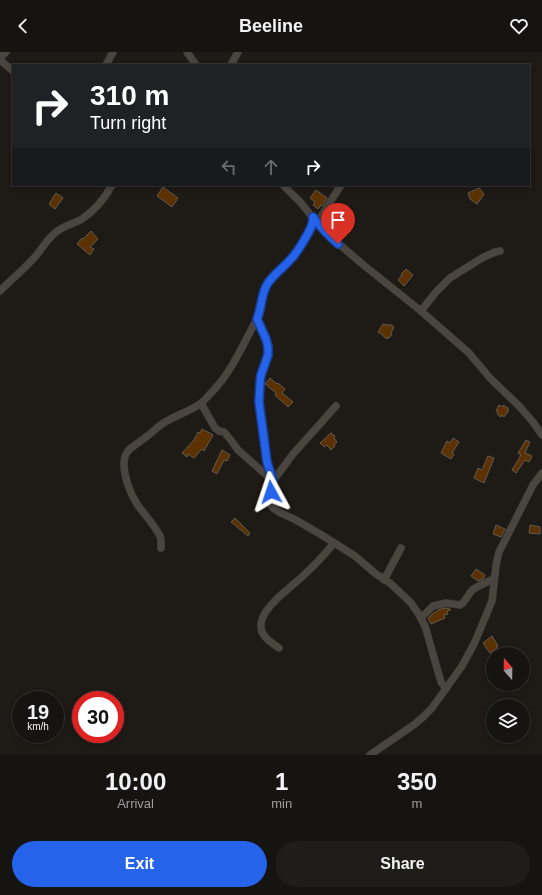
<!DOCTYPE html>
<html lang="en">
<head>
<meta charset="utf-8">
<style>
  :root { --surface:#161410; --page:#1f1d19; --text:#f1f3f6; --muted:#9e9e9f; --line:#353330; --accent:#2563eb }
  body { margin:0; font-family:Helvetica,sans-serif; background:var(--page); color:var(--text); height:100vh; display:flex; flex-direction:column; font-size:15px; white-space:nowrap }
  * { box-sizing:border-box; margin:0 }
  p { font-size:13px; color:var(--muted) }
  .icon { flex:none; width:22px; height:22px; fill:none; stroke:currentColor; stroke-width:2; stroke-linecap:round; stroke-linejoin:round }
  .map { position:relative; height:703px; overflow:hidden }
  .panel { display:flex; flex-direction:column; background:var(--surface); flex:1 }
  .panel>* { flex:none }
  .guide { position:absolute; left:12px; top:12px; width:518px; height:122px; border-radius:0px; box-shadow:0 2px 6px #0003,0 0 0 1px var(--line); background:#202124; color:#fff; overflow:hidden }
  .needle { width:26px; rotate:340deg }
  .fabs { position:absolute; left:486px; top:595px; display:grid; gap:8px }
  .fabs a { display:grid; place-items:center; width:44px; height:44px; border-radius:50%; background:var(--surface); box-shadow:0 2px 6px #0003,0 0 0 1px var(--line); font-size:20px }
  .speed { position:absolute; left:12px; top:639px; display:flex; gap:8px; font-size:20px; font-weight:700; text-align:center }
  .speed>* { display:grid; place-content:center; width:52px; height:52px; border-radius:50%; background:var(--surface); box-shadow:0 2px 6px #0003,0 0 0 1px var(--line); line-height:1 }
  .speed small { font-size:10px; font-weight:400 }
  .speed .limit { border:6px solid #d22; background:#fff; color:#111 }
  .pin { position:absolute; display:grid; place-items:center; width:34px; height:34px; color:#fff; margin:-41px -17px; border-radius:50% 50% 50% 0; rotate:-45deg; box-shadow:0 0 4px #0007 }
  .pin .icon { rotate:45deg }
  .me { position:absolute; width:44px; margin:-22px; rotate:355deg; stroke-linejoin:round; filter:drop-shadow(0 0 3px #0008) }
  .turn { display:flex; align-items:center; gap:14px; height:84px; padding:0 12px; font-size:18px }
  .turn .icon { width:52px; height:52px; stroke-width:2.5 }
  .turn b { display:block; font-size:28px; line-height:34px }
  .lanes { display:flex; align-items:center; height:38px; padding:0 12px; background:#0003; justify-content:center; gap:20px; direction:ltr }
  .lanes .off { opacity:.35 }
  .eta { display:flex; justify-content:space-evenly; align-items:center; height:68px; text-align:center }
  .eta b { font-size:24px; font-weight:800; line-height:28px }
  .primary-button { display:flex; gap:8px; margin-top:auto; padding:8px 12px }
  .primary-button a { flex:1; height:46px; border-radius:24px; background:var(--accent); color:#fff; font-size:16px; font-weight:800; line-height:46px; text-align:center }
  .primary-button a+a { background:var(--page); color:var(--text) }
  header { display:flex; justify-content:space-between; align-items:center; height:52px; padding:0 12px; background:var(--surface); font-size:18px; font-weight:800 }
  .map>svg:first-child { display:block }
  .building { fill:#5c3100; stroke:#605a55 }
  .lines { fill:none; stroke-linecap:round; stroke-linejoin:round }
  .street-casing { stroke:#363330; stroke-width:8 }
  .street { stroke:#4a453f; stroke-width:7 }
  .route-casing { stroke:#184099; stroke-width:10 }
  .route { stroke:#2563eb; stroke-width:7 }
</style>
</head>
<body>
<header><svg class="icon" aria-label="back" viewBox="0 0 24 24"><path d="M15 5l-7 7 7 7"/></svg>Beeline<svg class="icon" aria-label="heart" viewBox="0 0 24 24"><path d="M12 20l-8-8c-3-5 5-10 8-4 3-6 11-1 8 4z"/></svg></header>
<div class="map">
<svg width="542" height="703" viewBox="0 0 542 703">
  <rect width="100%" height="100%" fill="#1e1a15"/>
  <g class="building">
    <path d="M 163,135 L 178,146 L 172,155 L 157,144 Z"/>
    <path d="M 479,136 L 482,139 L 482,140 L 484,142 L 477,152 L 470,147 L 468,141 Z"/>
    <path d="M 316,138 L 327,146 L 322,154 L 321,153 L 318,157 L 313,153 L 315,150 L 310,146 Z"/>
    <path d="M 56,141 L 63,146 L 55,157 L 49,152 Z"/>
    <path d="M 91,179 L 98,187 L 90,195 L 94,197 L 90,203 L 77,192 L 82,186 L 83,187 Z"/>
    <path d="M 406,217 L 413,223 L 404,234 L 398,228 L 402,223 L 401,222 Z"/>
    <path d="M 383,272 L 386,273 L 386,272 L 389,274 L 390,272 L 394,275 L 391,281 L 392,282 L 389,286 L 388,285 L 387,287 L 383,284 L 383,283 L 378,280 Z"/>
    <path d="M 270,326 L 277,332 L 278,331 L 285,337 L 282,341 L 293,350 L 288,355 L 275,343 L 276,341 L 265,332 Z"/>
    <path d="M 499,353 L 503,355 L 503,353 L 508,356 L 507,357 L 509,358 L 504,365 L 502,363 L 501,365 L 497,362 L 498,360 L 496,359 Z"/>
    <path d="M 202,377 L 213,383 L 204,399 L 202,397 L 194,406 L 188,402 L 187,405 L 182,401 L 194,388 L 198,380 L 200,381 Z"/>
    <path d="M 331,381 L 335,384 L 334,386 L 337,390 L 334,392 L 335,394 L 331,398 L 327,393 L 324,395 L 320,391 Z"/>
    <path d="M 453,386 L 459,390 L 452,401 L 454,402 L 451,407 L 441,401 L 447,389 L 450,391 Z"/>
    <path d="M 526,388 L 530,390 L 525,401 L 532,404 L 529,410 L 525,408 L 516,421 L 512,418 L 521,403 L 518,401 Z"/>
    <path d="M 222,398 L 230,403 L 227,409 L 224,408 L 217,422 L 212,419 Z"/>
    <path d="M 488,404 L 494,406 L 484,431 L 474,426 L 478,416 L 482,418 Z"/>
    <path d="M 235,466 L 250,481 L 248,484 L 231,470 Z"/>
    <path d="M 496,473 L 505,477 L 501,485 L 493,482 Z"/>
    <path d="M 530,473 L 540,475 L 540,482 L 529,481 Z"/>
    <path d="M 476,517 L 485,523 L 483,527 L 478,529 L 471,524 Z"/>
    <path d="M 446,556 L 450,557 L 451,558 L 447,559 L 448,562 L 444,563 L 445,566 L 431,572 L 428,566 L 431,564 L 431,563 L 432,562 L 440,557 Z"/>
    <path d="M 492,584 L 498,594 L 496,595 L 497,596 L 490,601 L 483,591 Z"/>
  </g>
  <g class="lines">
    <defs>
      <g id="street">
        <path d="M 187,0 L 196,13"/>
        <path d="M 0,6 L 6,0"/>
        <path d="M 0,8 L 13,19"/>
        <path d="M 106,13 L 113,0"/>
        <path d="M 231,13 L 238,0"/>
        <path d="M 283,133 L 301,151 L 317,171 L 332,186 L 361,211 L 421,259 L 469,301 L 490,326 L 519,354 L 533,370 L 542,383"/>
        <path d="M 317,171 L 341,133"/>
        <path d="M 0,239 C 11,228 23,218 33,207 C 41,199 46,188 55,181 C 62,174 73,172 82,167 C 94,159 105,146 112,133"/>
        <path d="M 421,259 L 436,240 L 450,226 L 482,206 L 495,200 L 500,199"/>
        <path d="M 257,267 L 266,287 L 269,295 L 269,303 L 261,323 L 259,340 L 260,358 L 265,385 L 267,410 L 273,429 L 270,452 L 273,456 L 279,460 L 294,467 L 320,482 L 355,504 L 376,522 L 390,531 L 411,551 L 418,561 L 425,574 L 441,630 L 446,637"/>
        <path d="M 201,351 L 215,376 L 219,379 L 224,380 L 230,387 L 238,398 L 273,429 L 293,402 L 336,354"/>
        <path d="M 161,496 C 161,493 161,490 161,487 C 159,478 143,461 137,452 C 130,441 124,425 124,412 C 124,396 136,394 146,385 C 152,381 156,376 162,372 C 174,364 188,360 200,352 C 204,349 207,345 211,341 C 232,320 243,292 257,267 L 260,261 L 263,243 L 268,231 L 299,198 L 312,176 L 313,171 L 313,165"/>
        <path d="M 384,528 L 401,496"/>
        <path d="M 421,566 L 433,554 L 446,551 L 460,553 L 463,551 L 472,538 L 477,535 L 493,527 L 495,523"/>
        <path d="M 279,596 C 272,591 262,585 261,576 C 258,557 292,535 304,523 C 315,513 325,502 334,491"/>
        <path d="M 370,703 L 415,672 L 423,665 L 432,656 L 462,614 L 474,592 L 492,549 L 496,513 L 499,500 L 533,433 L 542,421"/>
      </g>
    </defs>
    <use href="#street" class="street-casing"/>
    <use href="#street" class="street"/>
  </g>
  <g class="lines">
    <defs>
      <path id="route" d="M 271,440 L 273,429 L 267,410 L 259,350 L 260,331 L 261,323 L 268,303 L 268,295 L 266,287 L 257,267 C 262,255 261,241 268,231 C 274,222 283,216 290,208 C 297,201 301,193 306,185 C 310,178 313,173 313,165 C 320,175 329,184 338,192"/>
    </defs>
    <use href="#route" class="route-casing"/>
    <use href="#route" class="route"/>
  </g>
</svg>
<div class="fabs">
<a><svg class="needle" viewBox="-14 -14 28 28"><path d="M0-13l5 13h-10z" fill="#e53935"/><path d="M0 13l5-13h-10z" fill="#9e9e9f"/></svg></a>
<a><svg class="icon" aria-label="layers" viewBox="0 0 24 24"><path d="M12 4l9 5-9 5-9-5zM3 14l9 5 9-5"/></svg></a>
</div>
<div class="speed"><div>19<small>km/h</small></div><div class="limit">30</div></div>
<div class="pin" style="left:338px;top:192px;background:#d93025"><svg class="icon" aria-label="arrive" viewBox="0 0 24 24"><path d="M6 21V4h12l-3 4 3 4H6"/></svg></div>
<svg class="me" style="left:271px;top:440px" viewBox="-20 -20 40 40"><path d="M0-17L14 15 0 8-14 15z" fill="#2563eb" stroke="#fff" stroke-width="4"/></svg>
<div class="guide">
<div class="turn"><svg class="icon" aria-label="right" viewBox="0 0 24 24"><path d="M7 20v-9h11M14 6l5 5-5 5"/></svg><div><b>310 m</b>Turn right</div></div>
<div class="lanes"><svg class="icon off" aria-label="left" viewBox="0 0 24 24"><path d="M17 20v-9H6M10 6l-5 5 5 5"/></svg><svg class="icon off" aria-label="ahead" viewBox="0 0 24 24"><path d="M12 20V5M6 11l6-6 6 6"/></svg><svg class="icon" aria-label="right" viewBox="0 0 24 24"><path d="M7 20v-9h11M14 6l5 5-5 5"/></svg></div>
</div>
</div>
<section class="panel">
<div class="eta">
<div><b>10:00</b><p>Arrival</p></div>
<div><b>1</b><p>min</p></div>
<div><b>350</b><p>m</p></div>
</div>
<div class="primary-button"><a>Exit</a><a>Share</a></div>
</section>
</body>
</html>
